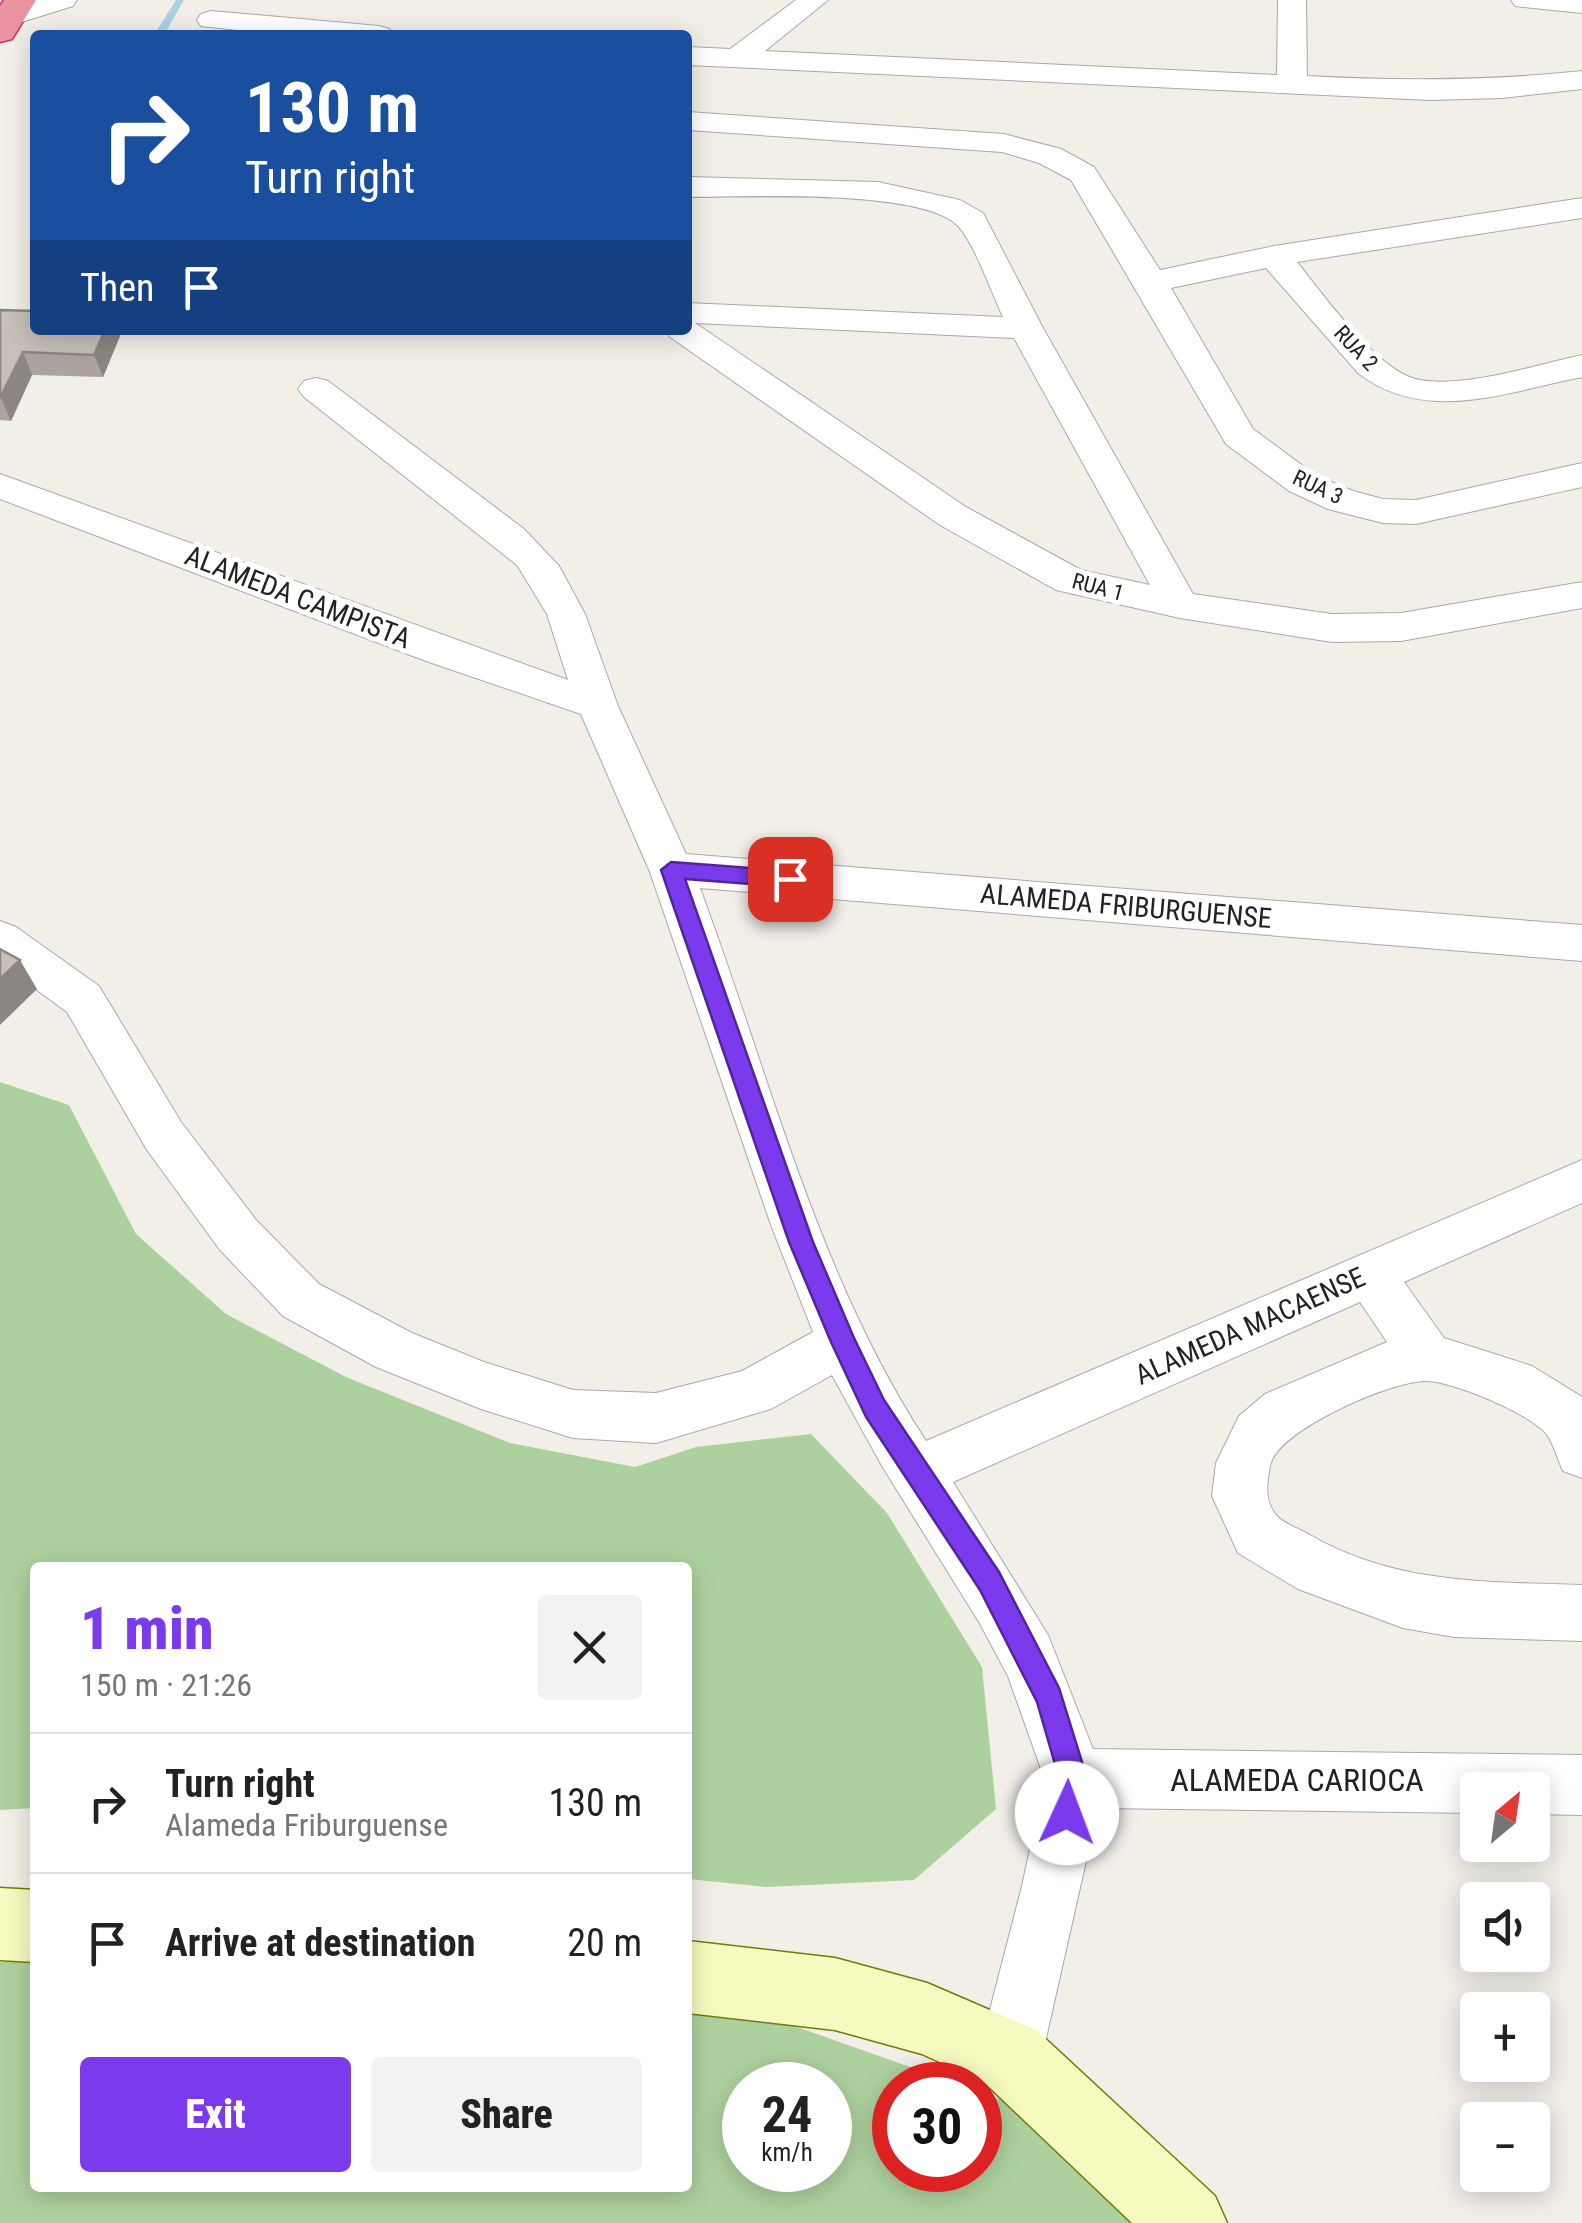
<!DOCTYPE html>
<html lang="en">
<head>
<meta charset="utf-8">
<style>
  :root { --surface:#fff; --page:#f2f2f2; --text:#222; --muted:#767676; --line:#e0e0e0; --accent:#7c3aed }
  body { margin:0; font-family:"Roboto Condensed",sans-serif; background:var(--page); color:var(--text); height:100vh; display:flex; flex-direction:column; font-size:38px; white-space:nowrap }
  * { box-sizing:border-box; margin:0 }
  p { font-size:32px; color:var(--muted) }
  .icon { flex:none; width:55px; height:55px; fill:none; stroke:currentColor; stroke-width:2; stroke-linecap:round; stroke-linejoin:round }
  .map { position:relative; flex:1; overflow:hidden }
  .side { position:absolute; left:30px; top:1562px; width:662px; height:630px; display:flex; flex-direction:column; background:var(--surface); border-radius:10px; box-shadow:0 5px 25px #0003 }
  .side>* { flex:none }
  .hud { position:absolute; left:30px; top:30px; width:662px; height:305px; border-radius:10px; box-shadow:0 5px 25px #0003; background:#1a4fa0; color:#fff; overflow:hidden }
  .needle { width:65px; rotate:29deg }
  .tools { position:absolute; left:1460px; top:1772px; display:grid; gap:20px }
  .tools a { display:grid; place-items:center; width:90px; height:90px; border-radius:10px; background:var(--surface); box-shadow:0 5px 25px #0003; font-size:50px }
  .speed { position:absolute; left:722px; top:2062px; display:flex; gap:20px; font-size:50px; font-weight:700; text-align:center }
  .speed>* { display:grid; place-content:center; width:130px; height:130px; border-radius:50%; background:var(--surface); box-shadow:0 5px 25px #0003; line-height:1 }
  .speed small { font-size:25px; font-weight:400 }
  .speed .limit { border:15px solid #d22; background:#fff; color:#111 }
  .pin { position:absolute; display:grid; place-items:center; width:85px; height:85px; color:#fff; margin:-42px; border-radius:20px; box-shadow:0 5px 15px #0006 }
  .me { position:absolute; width:110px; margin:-55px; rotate:2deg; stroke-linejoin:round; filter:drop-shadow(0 0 8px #0008) }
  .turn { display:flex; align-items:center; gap:35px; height:210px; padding:0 50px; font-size:45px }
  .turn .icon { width:130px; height:130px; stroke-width:2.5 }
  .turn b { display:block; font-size:70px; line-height:85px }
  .then { display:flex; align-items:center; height:95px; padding:0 50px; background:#0003; gap:20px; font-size:38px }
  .round { display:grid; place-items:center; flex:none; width:105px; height:105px; border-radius:10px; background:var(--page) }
  .head { display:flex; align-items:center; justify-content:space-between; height:170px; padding:0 50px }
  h1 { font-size:60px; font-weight:800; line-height:75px; color:var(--accent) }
  .primary-button { display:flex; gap:20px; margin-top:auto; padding:20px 50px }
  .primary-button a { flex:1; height:115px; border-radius:10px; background:var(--accent); color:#fff; font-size:40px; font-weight:800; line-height:115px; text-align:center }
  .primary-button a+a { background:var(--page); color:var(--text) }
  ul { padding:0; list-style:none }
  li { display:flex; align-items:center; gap:30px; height:140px; padding:0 50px; border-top:2px solid var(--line) }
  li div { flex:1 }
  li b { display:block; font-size:38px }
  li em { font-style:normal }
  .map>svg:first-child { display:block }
  .forest { fill:#add19e; fill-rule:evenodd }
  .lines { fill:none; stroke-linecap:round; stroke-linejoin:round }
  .stream { fill:#aad3df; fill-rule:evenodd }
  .street-casing { stroke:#a9a9a9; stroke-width:2 }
  .secondary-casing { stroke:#707d05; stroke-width:3 }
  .highway-casing { stroke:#dc2a67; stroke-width:3 }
  .street { fill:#fff; fill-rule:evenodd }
  .secondary { fill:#f7fabf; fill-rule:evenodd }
  .highway { fill:#e892a2; fill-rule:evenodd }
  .wall { fill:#aba49e }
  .shaded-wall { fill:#8b8681 }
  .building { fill:#c7bfb8; stroke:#8b8681; stroke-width:2.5 }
  .route { fill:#7c3aed; stroke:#51269a; stroke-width:2.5 }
  .labels { text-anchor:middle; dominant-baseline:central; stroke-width:10; stroke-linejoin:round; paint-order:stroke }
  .far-street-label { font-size:22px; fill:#222; stroke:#fff }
  .street-label { font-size:28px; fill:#222; stroke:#fff }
  .near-street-label { font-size:32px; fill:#222; stroke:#fff }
</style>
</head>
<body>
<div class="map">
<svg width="1582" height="2223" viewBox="0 0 1582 2223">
  <rect width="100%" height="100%" fill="#f2efe9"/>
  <g class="forest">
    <path d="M 0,1082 L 69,1105 L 136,1234 L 226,1314 L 346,1377 L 510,1443 L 635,1467 L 696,1447 L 811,1434 L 887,1513 L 982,1667 L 996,1809 L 914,1880 L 767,1887 L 688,1879 L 688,1568 L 35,1568 L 35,1808 L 0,1810 Z"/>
    <path d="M 35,1961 L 35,2188 L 688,2188 L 688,2002 L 752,2011 L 961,2085 L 895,2085 L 895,2170 L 980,2170 L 980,2092 L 1002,2100 L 1150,2223 L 0,2223 L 0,1962 ZM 745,2085 L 830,2085 L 830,2170 L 745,2170 Z"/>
  </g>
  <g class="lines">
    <path class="stream" d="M 176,0 L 184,0 L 164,35 L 154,35 Z"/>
    <defs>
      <g id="street">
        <path d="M 34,0 L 77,0 L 73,6 L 9,26 L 0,23 L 0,11 Z"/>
        <path d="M 796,0 L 828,0 L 765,51 L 1277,75 L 1278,0 L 1306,0 L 1307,76 C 1400,81 1489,81 1582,71 L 1582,89 L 1502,98 L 1430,100 L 688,65 L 688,47 L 730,49 Z"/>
        <path d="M 1511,0 L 1582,0 L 1582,13 L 1515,6 Z"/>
        <path d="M 211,11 L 379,26 L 389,29 L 394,35 L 282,35 L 201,26 L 197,20 L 201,14 Z"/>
        <path d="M 688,112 L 1004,134 L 1061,149 L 1094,167 L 1160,270 L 1274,246 L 1582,198 L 1582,218 L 1297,262 C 1323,294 1378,373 1420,380 C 1467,388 1535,365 1582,355 L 1582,377 C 1506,392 1425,425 1358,373 L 1266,268 L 1171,288 L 1253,429 L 1315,475 L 1353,491 L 1383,499 L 1416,500 L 1582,463 L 1582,487 L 1416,524 L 1383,523 L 1328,509 L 1289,491 L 1226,444 L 1071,180 L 1039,163 L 1002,152 L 688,130 Z"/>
        <path d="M 688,177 L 878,182 L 960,200 L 983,213 L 1043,328 L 1193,594 L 1332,614 L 1401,613 L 1582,582 L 1582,608 L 1401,641 L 1332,642 L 1180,618 L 1056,590 L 940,525 L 670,337 L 665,330 L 688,330 L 688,303 L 1003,317 C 992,294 975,245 959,227 C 926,188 741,197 688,197 ZM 695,323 L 1014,338 L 1150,585 L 1081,570 L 966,507 Z"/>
        <path d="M 316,378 L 328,381 L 524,529 L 559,566 L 585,614 L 618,706 L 686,854 L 1582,925 L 1582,961 L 700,888 C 769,1073 817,1275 926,1441 L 1582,1160 L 1582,1203 L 1404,1282 L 1444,1338 L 1532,1366 L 1582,1397 L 1582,1478 L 1563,1471 C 1558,1460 1554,1446 1548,1436 C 1534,1415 1451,1380 1425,1381 C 1389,1382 1299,1423 1277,1452 C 1270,1460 1269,1470 1268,1480 C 1266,1492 1268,1506 1277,1516 C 1284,1524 1300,1529 1310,1535 C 1394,1584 1487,1582 1582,1585 L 1582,1641 L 1454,1637 L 1403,1628 L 1298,1589 L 1238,1553 L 1212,1496 L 1216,1463 L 1239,1416 L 1265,1394 L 1387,1342 L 1360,1302 L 953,1482 L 1048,1635 L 1093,1749 L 1582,1755 L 1582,1815 L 1532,1814 L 1532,1790 L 1478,1790 L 1478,1813 L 1098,1808 L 1042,2056 L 1033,2079 L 1010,2088 L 987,2079 L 978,2056 L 1022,1886 L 1042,1793 L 1042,1772 L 1008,1676 L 979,1622 L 882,1466 L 832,1375 L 771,1409 L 656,1443 L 573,1438 L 481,1409 L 376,1367 L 283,1316 L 220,1250 L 147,1150 L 67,1012 L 0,963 L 0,921 L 16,927 L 99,986 L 181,1122 L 256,1220 L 319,1284 L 412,1333 L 484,1362 L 573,1390 L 656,1393 L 742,1371 L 813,1332 L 771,1225 L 650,872 L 581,714 L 426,661 L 0,499 L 0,474 L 568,680 L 547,614 L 517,565 L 304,397 L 298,389 L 304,381 Z"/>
      </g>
      <g id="secondary">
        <path d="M 0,1888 L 35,1890 L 35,1962 L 0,1960 Z"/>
        <path d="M 688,1941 L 835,1958 L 927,1983 L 1036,2030 L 1215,2196 L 1227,2223 L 1132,2223 L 984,2082 L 922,2054 L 835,2030 L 688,2013 Z"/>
      </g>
      <path id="highway" d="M 4,0 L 36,0 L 12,39 L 0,42 L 0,6 Z"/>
    </defs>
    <use href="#street" class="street-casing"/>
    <use href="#secondary" class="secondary-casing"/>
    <use href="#highway" class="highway-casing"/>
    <use href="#street" class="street"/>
    <use href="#secondary" class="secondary"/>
    <use href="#highway" class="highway"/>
  </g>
  <path class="wall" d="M 0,310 L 35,330 L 118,330 L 120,336 L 103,377 L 32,375 L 11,421 L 0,420 Z"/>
  <g class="shaded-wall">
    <path d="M 105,330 L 118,330 L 120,336 L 103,377 L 94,355 Z"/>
    <path d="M 23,352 L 32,375 L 11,421 L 1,398 Z"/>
    <path d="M 20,960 L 37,989 L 0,1025 L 0,979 Z"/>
  </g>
  <g class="building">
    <path d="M 0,310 L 35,311 L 35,330 L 105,330 L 94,355 L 23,352 L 0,398 Z"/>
    <path d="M 0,949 L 20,960 L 0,979 Z"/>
  </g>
  <path class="route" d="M 671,862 L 790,871 L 800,879 L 790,887 L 685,879 L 813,1242 L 854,1338 L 884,1400 L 999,1572 L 1059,1688 L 1087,1778 L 1077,1823 L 1067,1827 L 1057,1823 L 1053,1813 L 1059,1778 L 1037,1702 L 980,1590 L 866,1417 L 831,1342 L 789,1242 L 661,870 Z"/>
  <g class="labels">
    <g class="far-street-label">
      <text transform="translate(1356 348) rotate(47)">RUA 2</text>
      <text transform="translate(1318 487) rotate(25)">RUA 3</text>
      <text transform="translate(1098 587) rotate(15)">RUA 1</text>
    </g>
    <g class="street-label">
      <text transform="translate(298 597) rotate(21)">ALAMEDA CAMPISTA</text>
      <text transform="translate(1126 906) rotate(5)">ALAMEDA FRIBURGUENSE</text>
      <text transform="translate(1250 1326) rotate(-24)">ALAMEDA MACAENSE</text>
    </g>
    <g class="near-street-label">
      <text x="1297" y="1780">ALAMEDA CARIOCA</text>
    </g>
  </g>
</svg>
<div class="tools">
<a><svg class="needle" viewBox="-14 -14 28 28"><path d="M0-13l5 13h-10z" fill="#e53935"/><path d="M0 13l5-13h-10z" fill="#767676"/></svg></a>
<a><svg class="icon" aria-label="sound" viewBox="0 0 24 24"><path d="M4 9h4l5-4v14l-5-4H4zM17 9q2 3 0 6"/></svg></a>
<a>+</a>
<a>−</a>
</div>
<div class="speed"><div>24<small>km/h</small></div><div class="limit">30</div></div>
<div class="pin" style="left:790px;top:879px;background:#d93025"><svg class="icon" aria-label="arrive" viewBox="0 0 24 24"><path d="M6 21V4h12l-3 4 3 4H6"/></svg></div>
<svg class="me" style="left:1067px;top:1813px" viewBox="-20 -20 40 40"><circle r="19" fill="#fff"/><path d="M0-13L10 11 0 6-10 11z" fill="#7c3aed"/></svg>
<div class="hud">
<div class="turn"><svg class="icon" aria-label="right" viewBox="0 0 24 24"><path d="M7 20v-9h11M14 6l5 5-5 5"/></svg><div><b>130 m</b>Turn right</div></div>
<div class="then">Then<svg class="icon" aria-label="arrive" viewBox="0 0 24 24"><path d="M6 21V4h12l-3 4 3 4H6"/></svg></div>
</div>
<section class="side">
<div class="head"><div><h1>1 min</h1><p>150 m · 21:26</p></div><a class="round"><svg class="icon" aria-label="close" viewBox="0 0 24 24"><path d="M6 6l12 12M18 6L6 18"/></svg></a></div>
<ul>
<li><svg class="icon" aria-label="right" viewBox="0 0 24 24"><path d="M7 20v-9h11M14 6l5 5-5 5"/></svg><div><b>Turn right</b><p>Alameda Friburguense</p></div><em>130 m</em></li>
<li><svg class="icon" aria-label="arrive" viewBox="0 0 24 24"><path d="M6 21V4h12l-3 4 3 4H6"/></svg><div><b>Arrive at destination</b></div><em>20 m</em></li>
</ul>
<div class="primary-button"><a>Exit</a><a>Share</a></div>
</section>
</div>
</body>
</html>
